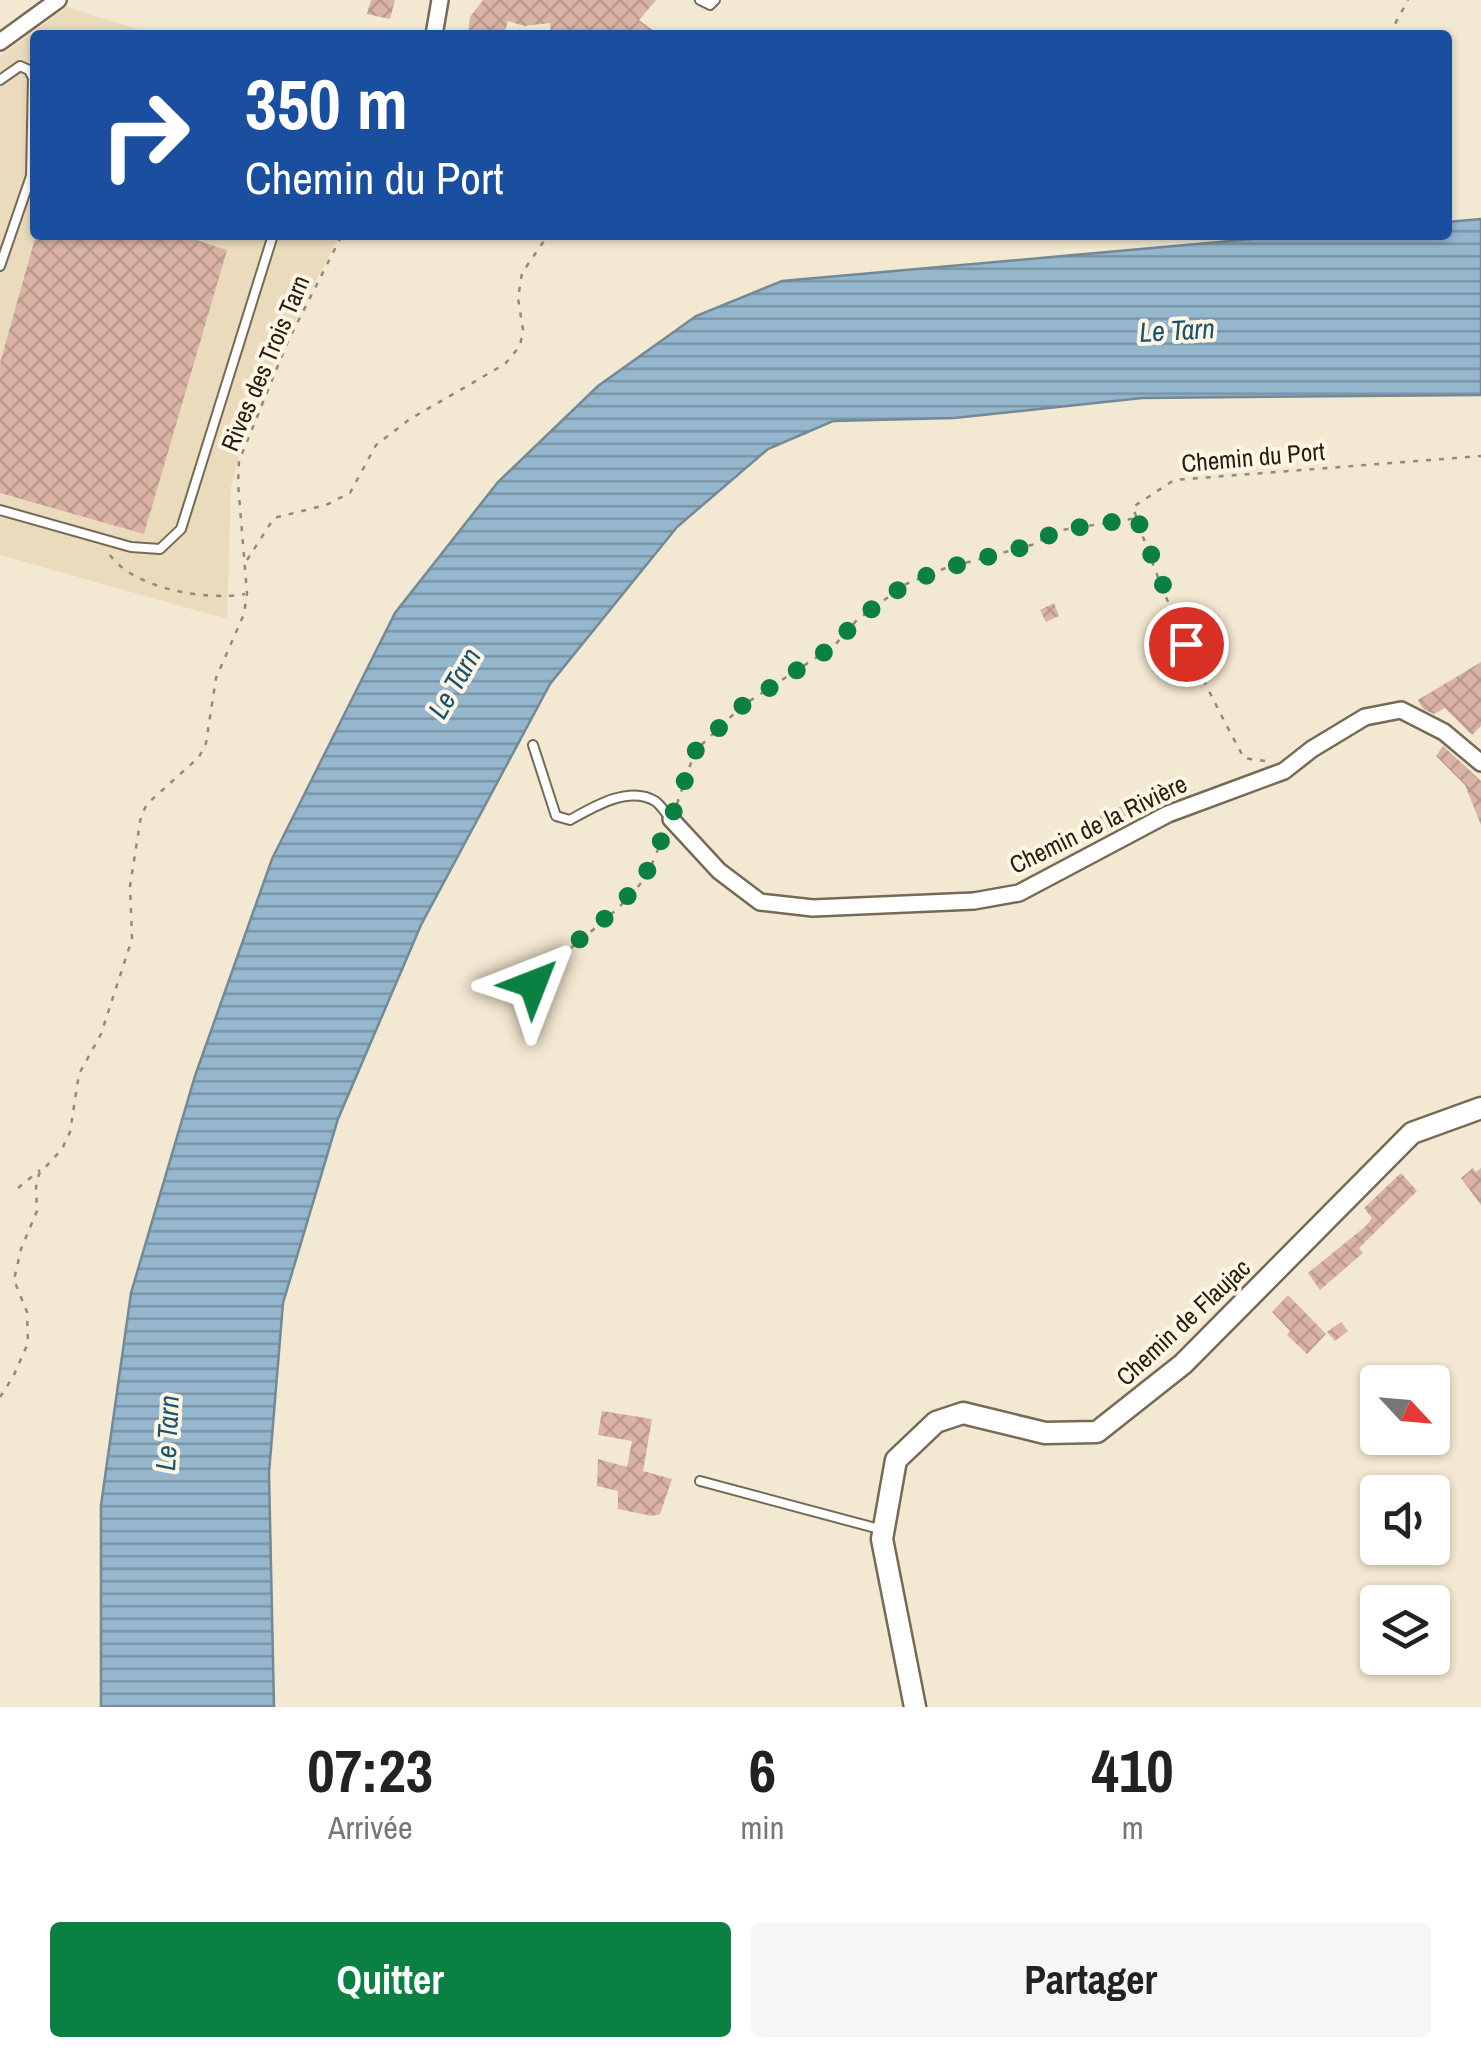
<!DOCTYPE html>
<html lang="fr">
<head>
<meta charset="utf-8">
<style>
  :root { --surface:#fff; --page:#f6f6f6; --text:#222; --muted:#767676; --accent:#0b8043 }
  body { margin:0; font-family:"Archivo Narrow",sans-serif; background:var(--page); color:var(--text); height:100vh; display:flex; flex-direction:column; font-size:38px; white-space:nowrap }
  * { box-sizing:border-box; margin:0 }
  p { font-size:32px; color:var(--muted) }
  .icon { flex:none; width:55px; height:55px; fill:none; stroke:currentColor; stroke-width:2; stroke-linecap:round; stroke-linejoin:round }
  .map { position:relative; height:1707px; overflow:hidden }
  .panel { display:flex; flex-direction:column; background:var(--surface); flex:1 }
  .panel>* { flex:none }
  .top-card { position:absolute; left:30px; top:30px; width:1422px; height:210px; border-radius:10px; box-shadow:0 2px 8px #0004; background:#1a4fa0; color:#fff; overflow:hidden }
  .needle { width:65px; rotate:116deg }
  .buttons { position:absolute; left:1360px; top:1365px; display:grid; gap:20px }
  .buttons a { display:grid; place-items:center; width:90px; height:90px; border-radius:10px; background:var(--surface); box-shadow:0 2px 8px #0004; font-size:50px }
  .pin { position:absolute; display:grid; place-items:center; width:85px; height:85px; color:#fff; margin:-42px; border:5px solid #fff; border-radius:50%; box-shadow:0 2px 10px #0007 }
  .me { position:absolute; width:110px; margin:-55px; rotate:45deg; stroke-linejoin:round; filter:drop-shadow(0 0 8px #0008) }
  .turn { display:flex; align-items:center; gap:35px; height:210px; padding:0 50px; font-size:45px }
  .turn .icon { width:130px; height:130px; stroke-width:2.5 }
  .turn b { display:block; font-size:70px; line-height:85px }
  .eta { display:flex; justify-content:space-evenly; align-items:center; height:170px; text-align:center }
  .eta b { font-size:60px; font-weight:800; line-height:70px }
  .cta { display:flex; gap:20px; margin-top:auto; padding:20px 50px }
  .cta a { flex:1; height:115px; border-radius:10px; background:var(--accent); color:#fff; font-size:40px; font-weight:800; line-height:115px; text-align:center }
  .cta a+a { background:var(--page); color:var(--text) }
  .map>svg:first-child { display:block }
  .built { fill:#eadbbd }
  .water { fill:url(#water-rules); stroke:#738996; stroke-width:2.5 }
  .building { fill:url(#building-cross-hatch) }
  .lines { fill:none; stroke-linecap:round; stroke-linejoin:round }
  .service-casing { stroke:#746a56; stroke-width:12 }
  .minor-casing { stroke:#746a56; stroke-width:20 }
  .tertiary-casing { stroke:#746a56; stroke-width:25 }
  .path { stroke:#928b7a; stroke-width:2.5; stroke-dasharray:5 8; stroke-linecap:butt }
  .service { stroke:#fff; stroke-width:8 }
  .minor { stroke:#fff; stroke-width:15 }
  .tertiary { stroke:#fff; stroke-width:20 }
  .route { stroke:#0b8043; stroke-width:18; stroke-dasharray:0 32.4 }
  .labels { text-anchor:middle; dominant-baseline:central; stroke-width:8; stroke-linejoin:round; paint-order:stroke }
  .street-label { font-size:25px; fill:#231f16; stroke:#fff5e3 }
  .water-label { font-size:28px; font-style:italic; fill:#175372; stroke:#fff5e3 }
</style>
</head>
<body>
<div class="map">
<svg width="1481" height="1707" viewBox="0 0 1481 1707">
  <defs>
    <pattern id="water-rules" width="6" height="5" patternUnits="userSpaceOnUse" patternTransform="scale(2.5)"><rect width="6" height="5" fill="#95b7cd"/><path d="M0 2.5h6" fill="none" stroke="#7994a5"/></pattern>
    <pattern id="building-cross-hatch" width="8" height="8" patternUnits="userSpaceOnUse" patternTransform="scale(2.5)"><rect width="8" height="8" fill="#dab3a5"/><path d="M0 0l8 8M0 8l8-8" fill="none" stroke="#bb9a8d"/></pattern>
  </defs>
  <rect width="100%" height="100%" fill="#f3e8d1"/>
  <path class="built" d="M 67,7 L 156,35 L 35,35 L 35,235 L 340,235 L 278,353 L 246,429 L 231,487 L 227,619 L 0,555 L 0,56 Z"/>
  <path class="water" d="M 1481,219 L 1481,395 L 1142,398 L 954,418 L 833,421 L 768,449 L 677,527 L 550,684 L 421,925 L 338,1119 L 283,1303 L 269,1473 L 274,1707 L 101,1707 L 101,1505 L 131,1293 L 195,1076 L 272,859 L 395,613 L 498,482 L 598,386 L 696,316 L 782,281 L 1298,235 L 1448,235 L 1448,222 Z"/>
  <g class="building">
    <path d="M 371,0 L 395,0 L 390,19 L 367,14 Z"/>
    <path d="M 483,0 L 656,0 L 639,20 L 659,35 L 551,35 L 550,23 L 524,26 L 508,21 L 504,35 L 468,35 L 470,17 Z"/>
    <path d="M 36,235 L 181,235 L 227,250 L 144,534 L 0,493 L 0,363 Z"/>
    <path d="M 1054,603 L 1059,616 L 1046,622 L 1040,610 Z"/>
    <path d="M 1481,662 L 1481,726 L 1472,735 L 1445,708 L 1434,714 L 1423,709 L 1418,700 Z"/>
    <path d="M 1443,746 L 1481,781 L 1481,825 L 1465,785 L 1436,756 Z"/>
    <path d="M 1126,804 L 1132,817 L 1093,837 L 1086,822 Z"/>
    <path d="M 1473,1168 L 1476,1172 L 1481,1168 L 1481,1205 L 1461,1178 Z"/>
    <path d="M 1401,1173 L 1417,1191 L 1359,1248 L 1363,1253 L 1320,1290 L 1308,1273 L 1366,1226 L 1372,1218 L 1364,1208 Z"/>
    <path d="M 1288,1295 L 1326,1334 L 1307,1354 L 1287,1335 L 1290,1331 L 1272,1312 Z"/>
    <path d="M 1341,1322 L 1348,1331 L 1335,1341 L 1327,1332 Z"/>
    <path d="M 602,1411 L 652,1419 L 643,1471 L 672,1479 L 660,1514 L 652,1516 L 618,1509 L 618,1491 L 597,1486 L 598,1459 L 627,1467 L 632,1441 L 598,1435 Z"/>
  </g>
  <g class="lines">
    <defs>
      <g id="service">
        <path d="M 700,0 L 710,5 L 715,0"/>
        <path d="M 0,80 L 20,66 L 29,70 L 33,78 L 31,176 L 0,266"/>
        <path d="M 0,510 L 131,547 L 160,549 L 181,529 L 273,235"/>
        <path d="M 533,745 L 556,816 L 570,820 C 593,807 629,785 655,801 C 661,805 666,814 671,819"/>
        <path d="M 700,1481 L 883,1530"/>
      </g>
      <g id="minor">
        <path d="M 434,35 L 440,0"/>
        <path d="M 0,42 L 58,0"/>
        <path d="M 671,819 L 719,871 L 760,902 L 813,908 L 974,901 L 1019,893 L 1168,814 L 1284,771 L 1312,749 L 1365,717 L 1401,710 L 1444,732 L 1481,763"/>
      </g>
      <path id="tertiary" d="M 915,1707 L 882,1539 L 896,1460 L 936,1422 L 963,1413 L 1045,1433 L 1097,1432 L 1183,1364 L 1412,1133 L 1481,1108"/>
    </defs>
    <use href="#service" class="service-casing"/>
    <use href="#minor" class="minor-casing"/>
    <use href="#tertiary" class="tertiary-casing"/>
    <g class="path">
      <path d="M 1389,35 L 1408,0"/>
      <path d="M 110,555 C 134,589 207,601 245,594"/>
      <path d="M 247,560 L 274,518 L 326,505 L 350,493 L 376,445 L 410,419 L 505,364 L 520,346 L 523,330 L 518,298 L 522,273 L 544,241 L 552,235"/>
      <path d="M 1265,761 L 1244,758 C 1200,677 1161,595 1133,507 L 1174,480 L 1481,456"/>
      <path d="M 677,804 L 695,751 L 742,706 L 834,646 L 857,620 L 906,584 L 943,569 L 1035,544 L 1056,531 L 1137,518"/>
      <path d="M 533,984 C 566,946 614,920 644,879 C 652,866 658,849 664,835"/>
      <path d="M 18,1188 L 40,1170"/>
      <path d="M 0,1397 L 13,1377 L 28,1343 L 27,1312 L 14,1280 L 21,1249 L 37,1211 L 36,1187 L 39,1174 L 62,1149 L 70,1132 L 79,1074 L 101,1034 L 132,939 L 130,886 L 141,816 L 147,804 L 199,757 L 206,743 L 216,678 L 244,614 L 247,593 L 238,483 L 239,461 L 288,341 L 342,235"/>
    </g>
    <use href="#service" class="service"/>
    <use href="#minor" class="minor"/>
    <use href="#tertiary" class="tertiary"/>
  </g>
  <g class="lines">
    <path class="route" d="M 533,984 L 550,964 L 615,910 L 644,878 L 671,819 L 696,750 L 742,706 L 834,646 L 857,620 L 906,584 L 943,569 L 1035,544 L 1056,531 L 1137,518 L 1186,644"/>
  </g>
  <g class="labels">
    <g class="street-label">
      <text transform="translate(265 363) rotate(-67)">Rives des Trois Tarn</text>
      <text transform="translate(1253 457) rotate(-5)">Chemin du Port</text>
      <text transform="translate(1098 824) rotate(-26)">Chemin de la Rivière</text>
      <text transform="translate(1183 1322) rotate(-43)">Chemin de Flaujac</text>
    </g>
    <g class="water-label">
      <text transform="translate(1177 330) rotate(-3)">Le Tarn</text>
      <text transform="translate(454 683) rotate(-60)">Le Tarn</text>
      <text transform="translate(167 1433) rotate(-87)">Le Tarn</text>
    </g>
  </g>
</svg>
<div class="buttons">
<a><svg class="needle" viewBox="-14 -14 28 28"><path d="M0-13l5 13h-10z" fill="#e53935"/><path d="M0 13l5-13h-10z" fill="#767676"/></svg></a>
<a><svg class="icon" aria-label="sound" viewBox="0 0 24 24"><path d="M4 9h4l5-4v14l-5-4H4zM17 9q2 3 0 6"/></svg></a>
<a><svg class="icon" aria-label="layers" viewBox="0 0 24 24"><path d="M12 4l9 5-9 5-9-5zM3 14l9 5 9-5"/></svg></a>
</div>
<div class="pin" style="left:1186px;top:644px;background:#d93025"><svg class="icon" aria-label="arrive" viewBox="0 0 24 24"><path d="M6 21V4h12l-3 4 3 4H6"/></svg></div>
<svg class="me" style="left:533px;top:984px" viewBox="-20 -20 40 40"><path d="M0-17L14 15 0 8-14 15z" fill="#0b8043" stroke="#fff" stroke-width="4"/></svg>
<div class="top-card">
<div class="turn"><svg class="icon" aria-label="right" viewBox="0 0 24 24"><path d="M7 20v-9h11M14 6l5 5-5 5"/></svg><div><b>350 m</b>Chemin du Port</div></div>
</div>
</div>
<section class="panel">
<div class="eta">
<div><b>07:23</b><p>Arrivée</p></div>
<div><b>6</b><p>min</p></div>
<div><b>410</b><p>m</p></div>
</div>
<div class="cta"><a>Quitter</a><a>Partager</a></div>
</section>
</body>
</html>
